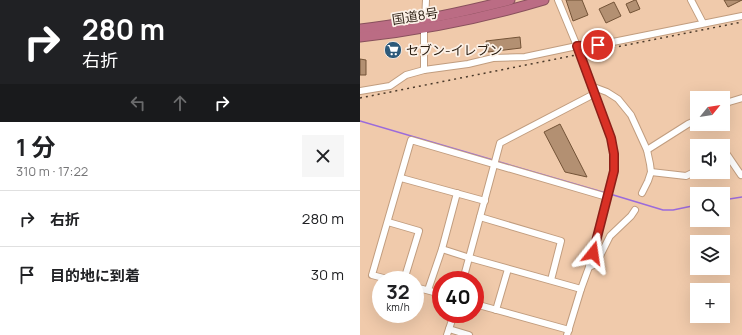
<!DOCTYPE html>
<html lang="ja">
<head>
<meta charset="utf-8">
<style>
  :root { --surface:#fff; --page:#f6f6f6; --text:#202124; --muted:#757577; --line:#e0e0e0 }
  body { margin:0; font-family:Manrope,"Noto Sans JP",sans-serif; background:var(--page); color:var(--text); height:100vh; display:flex; flex-direction:column; font-size:15px; white-space:nowrap }
  * { box-sizing:border-box; margin:0 }
  p { font-size:13px; color:var(--muted) }
  .icon { flex:none; width:22px; height:22px; fill:none; stroke:currentColor; stroke-width:2; stroke-linecap:round; stroke-linejoin:round }
  .map { position:relative; flex:1; overflow:hidden }
  .sheet { display:flex; flex-direction:column; background:var(--surface); width:360px }
  .sheet>* { flex:none }
  .top-card { background:#202124; color:#fff; overflow:hidden }
  .needle { width:26px; rotate:60deg }
  .buttons { position:absolute; left:330px; top:91px; display:grid; gap:8px }
  .buttons a { display:grid; place-items:center; width:40px; height:40px; border-radius:0px; background:var(--surface); box-shadow:0 4px 16px #0002; font-size:20px }
  .speed { position:absolute; left:12px; top:271px; display:flex; gap:8px; font-size:20px; font-weight:700; text-align:center }
  .speed>* { display:grid; place-content:center; width:52px; height:52px; border-radius:50%; background:var(--surface); box-shadow:0 4px 16px #0002; line-height:1 }
  .speed small { font-size:10px; font-weight:400 }
  .speed .limit { border:6px solid #d22; background:#fff; color:#111 }
  .pin { position:absolute; display:grid; place-items:center; width:34px; height:34px; color:#fff; margin:-17px; border:2px solid #fff; border-radius:50%; box-shadow:0 1px 4px #0007 }
  .me { position:absolute; width:44px; margin:-22px; rotate:15deg; stroke-linejoin:round; filter:drop-shadow(0 0 3px #0008) }
  .turn { display:flex; align-items:center; gap:14px; height:84px; padding:0 16px; font-size:18px }
  .turn .icon { width:52px; height:52px; stroke-width:2.5 }
  .turn b { display:block; font-size:28px; line-height:34px }
  .lanes { display:flex; align-items:center; height:38px; padding:0 16px; background:#0003; justify-content:center; gap:20px; direction:ltr }
  .lanes .off { opacity:.35 }
  .round { display:grid; place-items:center; flex:none; width:42px; height:42px; border-radius:0px; background:var(--page) }
  .head { display:flex; align-items:center; justify-content:space-between; height:68px; padding:0 16px }
  h1 { font-size:24px; font-weight:700; line-height:30px }
  ul { padding:0; list-style:none }
  li { display:flex; align-items:center; gap:12px; height:56px; padding:0 16px; border-top:1px solid var(--line) }
  li div { flex:1 }
  li b { display:block; font-size:15px }
  li em { font-style:normal }
  main { display:flex; flex:1; min-height:0 }
  .map>svg:first-child { display:block }
  .lines { fill:none; stroke-linecap:round; stroke-linejoin:round }
  .stream { stroke:#9b6bdb; stroke-width:1.5 }
  .building { fill:#b39072; stroke:#735337 }
  .minor-casing { stroke:#c19d7f; stroke-width:8 }
  .highway-casing { stroke:#88505c; stroke-width:11 }
  .minor { stroke:#fff; stroke-width:6 }
  .highway { stroke:#bb6c84; stroke-width:9 }
  .rail { stroke:#4a392a; stroke-width:1.5; stroke-dasharray:2 4; stroke-linecap:butt }
  .route-casing { stroke:#8d1f18; stroke-width:10 }
  .route { stroke:#d93025; stroke-width:7 }
  .labels { text-anchor:middle; dominant-baseline:central; stroke-width:3.5; stroke-linejoin:round; paint-order:stroke }
  .street-label { font-size:13px; fill:#2a1d11; stroke:#fcf1e7 }
  .poi-label { font-size:13px; fill:#2a1d11; stroke:#fcf1e7; text-anchor:start }
</style>
</head>
<body>
<main>
<section class="sheet">
<div class="top-card">
<div class="turn"><svg class="icon" aria-label="right" viewBox="0 0 24 24"><path d="M7 20v-9h11M14 6l5 5-5 5"/></svg><div><b>280 m</b>右折</div></div>
<div class="lanes"><svg class="icon off" aria-label="left" viewBox="0 0 24 24"><path d="M17 20v-9H6M10 6l-5 5 5 5"/></svg><svg class="icon off" aria-label="ahead" viewBox="0 0 24 24"><path d="M12 20V5M6 11l6-6 6 6"/></svg><svg class="icon" aria-label="right" viewBox="0 0 24 24"><path d="M7 20v-9h11M14 6l5 5-5 5"/></svg></div>
</div>
<div class="head"><div><h1>1 分</h1><p>310 m · 17:22</p></div><a class="round"><svg class="icon" aria-label="close" viewBox="0 0 24 24"><path d="M6 6l12 12M18 6L6 18"/></svg></a></div>
<ul>
<li><svg class="icon" aria-label="right" viewBox="0 0 24 24"><path d="M7 20v-9h11M14 6l5 5-5 5"/></svg><div><b>右折</b></div><em>280 m</em></li>
<li><svg class="icon" aria-label="arrive" viewBox="0 0 24 24"><path d="M6 21V4h12l-3 4 3 4H6"/></svg><div><b>目的地に到着</b></div><em>30 m</em></li>
</ul>
</section>
<div class="map">
<svg width="382" height="335" viewBox="0 0 382 335">
  <rect width="100%" height="100%" fill="#f0caab"/>
  <g class="lines">
    <g class="stream">
      <path d="M 0,121 L 133,160"/>
      <path d="M 136,161 L 246,193"/>
      <path d="M 250,194 L 303,210 L 313,210 L 337,205"/>
      <path d="M 363,200 L 382,197"/>
    </g>
  </g>
  <g class="building">
    <path d="M 206,0 L 222,0 L 228,15 L 213,21 Z"/>
    <path d="M 275,0 L 276,0 L 280,9 L 270,13 L 266,4 Z"/>
    <path d="M 364,0 L 382,0 L 368,7 Z"/>
    <path d="M 254,2 L 261,16 L 246,23 L 239,9 Z"/>
    <path d="M 160,37 L 161,48 L 128,52 L 126,41 Z"/>
    <path d="M 0,59 L 6,60 L 6,75 L 0,75 Z"/>
    <path d="M 200,124 L 227,177 L 205,172 L 184,132 Z"/>
  </g>
  <g class="lines">
    <defs>
      <g id="minor">
        <path d="M 198,0 L 217,46 L 251,138 L 254,154 L 254,171 L 229,267 L 221,289 L 207,335"/>
        <path d="M 331,0 L 343,23"/>
        <path d="M 65,20 L 66,0"/>
        <path d="M 64,28 L 64,70"/>
        <path d="M 231,86 L 247,92 L 258,99 L 271,115 L 287,150 L 290,164 L 291,172 L 288,181 L 282,193"/>
        <path d="M 0,91 L 30,86 L 46,75 L 64,70 L 108,64 L 133,58 L 165,57 L 217,46 L 238,45 L 382,16"/>
        <path d="M 363,107 L 369,102 L 382,98"/>
        <path d="M 287,150 L 328,124 L 337,120"/>
        <path d="M 363,151 L 366,153 L 381,175 L 382,174"/>
        <path d="M 291,172 L 326,176 L 334,172 L 337,168"/>
        <path d="M 41,178 L 125,201"/>
        <path d="M 120,217 L 201,241 L 191,280"/>
        <path d="M 28,222 L 59,231 L 44,280"/>
        <path d="M 82,249 L 110,258 L 221,289"/>
        <path d="M 229,267 L 236,264 L 250,236 L 271,216 L 275,210"/>
        <path d="M 31,280 L 12,275 L 51,140 L 247,197"/>
        <path d="M 103,280 L 140,143 L 234,94"/>
        <path d="M 55,287 L 81,294"/>
        <path d="M 68,290 L 82,249 L 97,193"/>
        <path d="M 115,304 L 209,330"/>
        <path d="M 136,310 L 148,269"/>
        <path d="M 89,329 L 109,335"/>
        <path d="M 87,335 L 94,314"/>
      </g>
      <g id="highway">
        <path d="M 0,29 C 52,23 99,13 150,0"/>
        <path d="M 0,37 C 63,30 124,18 184,0"/>
      </g>
    </defs>
    <use href="#minor" class="minor-casing"/>
    <use href="#highway" class="highway-casing"/>
    <use href="#minor" class="minor"/>
    <use href="#highway" class="highway"/>
    <path class="rail" d="M 0,98 L 382,22"/>
  </g>
  <g class="lines">
    <defs>
      <path id="route" d="M 233,253 L 254,171 L 254,154 L 251,138 L 217,46 L 238,45"/>
    </defs>
    <use href="#route" class="route-casing"/>
    <use href="#route" class="route"/>
  </g>
  <defs>
    <symbol id="supermarket-disc" viewBox="-11 -11 22 22"><circle r="9.5" fill="#2d5a7a" stroke="#fcf1e7"/><path d="M-6-5.5h2.5l.6 2H6L4.5 2H-2.5L-4.4-4H-6ZM-1.5 3.2a1.3 1.3 0 1 0 .1 0ZM3 3.2a1.3 1.3 0 1 0 .1 0Z" fill="#fff"/></symbol>
  </defs>
  <g fill-rule="evenodd">
    <use href="#supermarket-disc" x="23" y="40" width="20" height="20"/>
  </g>
  <g class="labels">
    <g class="street-label">
      <text transform="translate(55 16) rotate(-9)">国道8号</text>
    </g>
    <g class="poi-label">
      <text x="46" y="50">セブン-イレブン</text>
    </g>
  </g>
</svg>
<div class="buttons">
<a><svg class="needle" viewBox="-14 -14 28 28"><path d="M0-13l5 13h-10z" fill="#e53935"/><path d="M0 13l5-13h-10z" fill="#757577"/></svg></a>
<a><svg class="icon" aria-label="sound" viewBox="0 0 24 24"><path d="M4 9h4l5-4v14l-5-4H4zM17 9q2 3 0 6"/></svg></a>
<a><svg class="icon" aria-label="search" viewBox="0 0 24 24"><circle cx="10" cy="10" r="6"/><path d="M15 15l6 6"/></svg></a>
<a><svg class="icon" aria-label="layers" viewBox="0 0 24 24"><path d="M12 4l9 5-9 5-9-5zM3 14l9 5 9-5"/></svg></a>
<a>+</a>
</div>
<div class="speed"><div>32<small>km/h</small></div><div class="limit">40</div></div>
<div class="pin" style="left:238px;top:45px;background:#d93025"><svg class="icon" aria-label="arrive" viewBox="0 0 24 24"><path d="M6 21V4h12l-3 4 3 4H6"/></svg></div>
<svg class="me" style="left:233px;top:253px" viewBox="-20 -20 40 40"><path d="M0-17L14 15 0 8-14 15z" fill="#d93025" stroke="#fff" stroke-width="4"/></svg>
</div>
</main>
</body>
</html>
